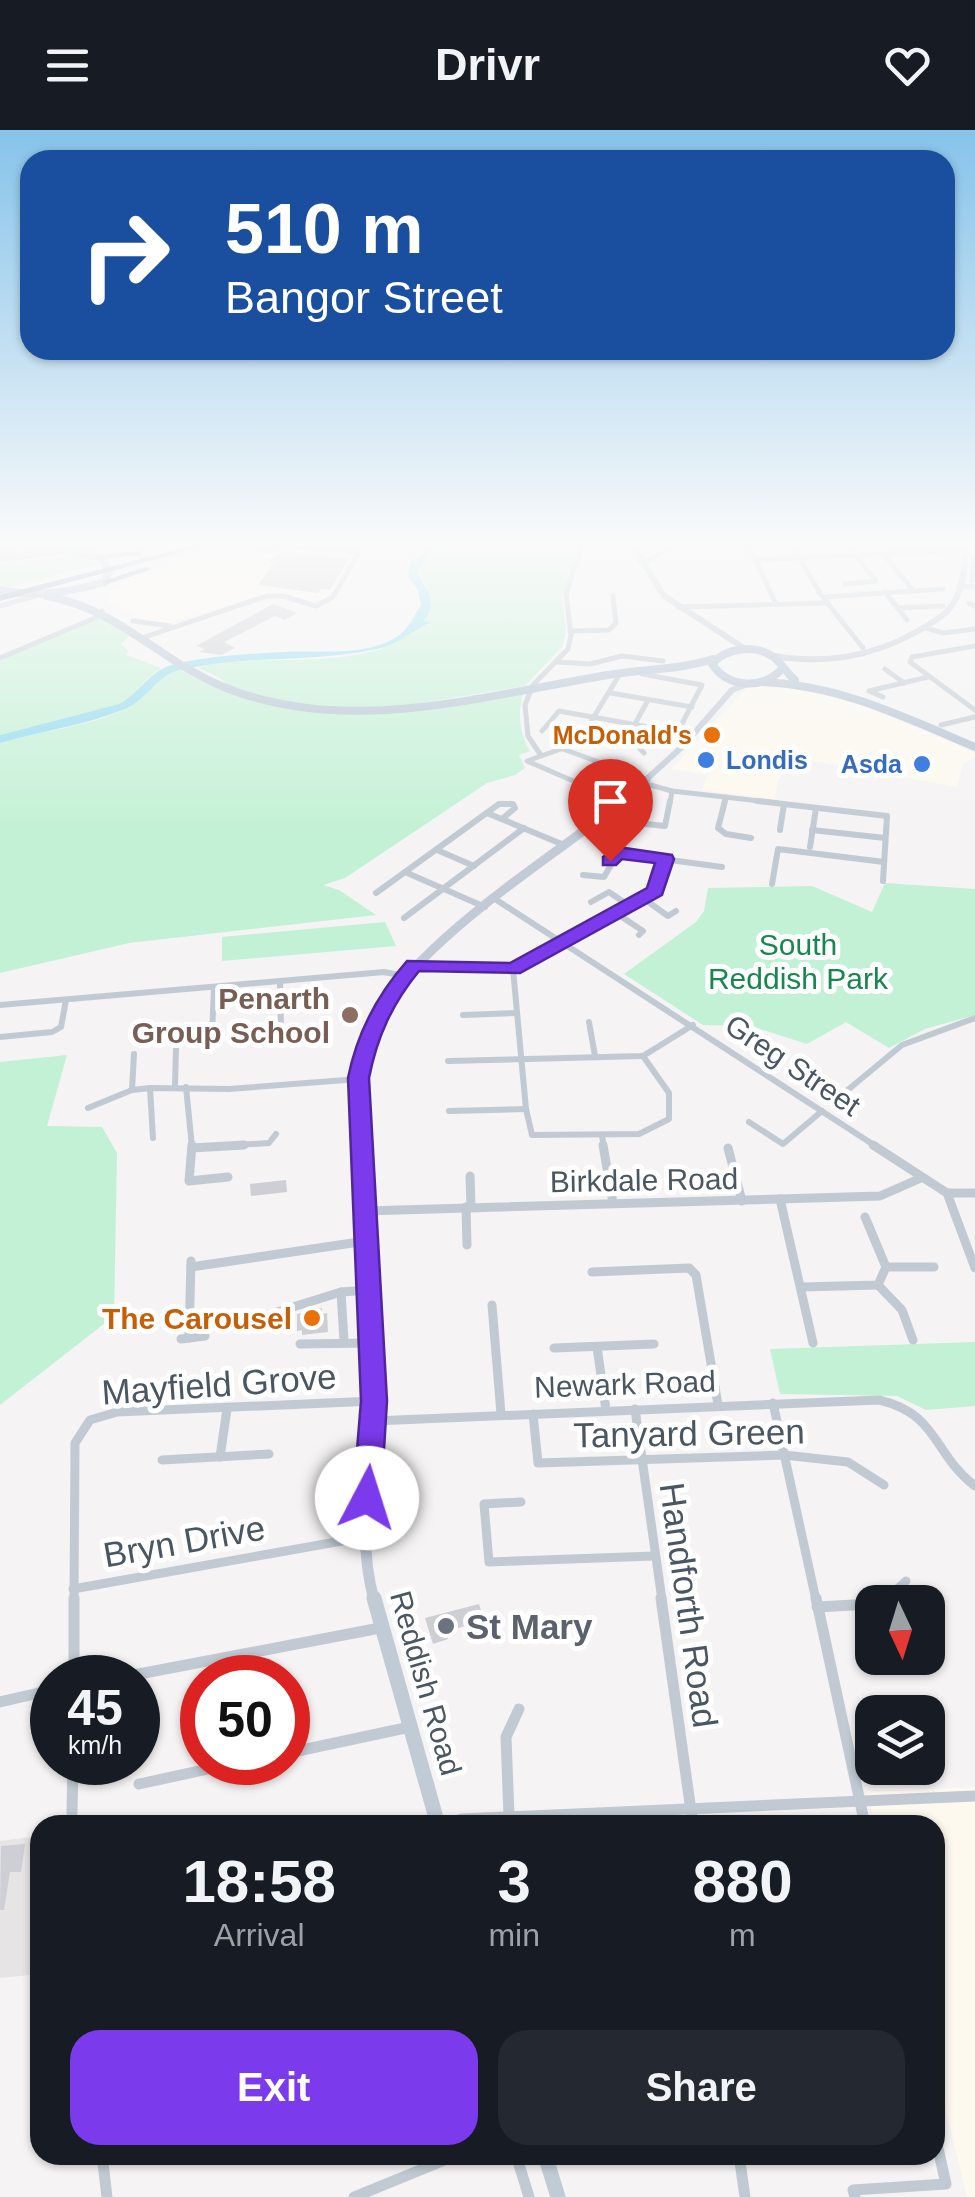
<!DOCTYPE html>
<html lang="en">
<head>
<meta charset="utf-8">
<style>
  :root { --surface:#171b24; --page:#242831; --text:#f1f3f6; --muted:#9ea1a6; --accent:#7c3aed }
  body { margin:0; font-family:Arial,sans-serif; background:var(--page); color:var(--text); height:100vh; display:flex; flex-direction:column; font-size:38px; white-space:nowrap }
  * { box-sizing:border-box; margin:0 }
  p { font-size:32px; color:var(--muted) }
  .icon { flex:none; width:55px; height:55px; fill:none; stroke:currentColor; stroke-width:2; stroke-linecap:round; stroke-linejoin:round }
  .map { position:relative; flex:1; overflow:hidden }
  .details { position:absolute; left:30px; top:1685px; width:915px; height:350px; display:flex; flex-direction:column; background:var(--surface); border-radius:30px; box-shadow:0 2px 8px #0004 }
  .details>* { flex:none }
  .guide { position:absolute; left:20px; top:20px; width:935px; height:210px; border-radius:30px; box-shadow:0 2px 8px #0004; background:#1a4fa0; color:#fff; overflow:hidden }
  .needle { width:65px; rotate:176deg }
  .fabs { position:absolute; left:855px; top:1455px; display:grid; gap:20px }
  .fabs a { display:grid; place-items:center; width:90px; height:90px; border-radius:20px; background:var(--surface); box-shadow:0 2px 8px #0004; font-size:50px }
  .speed { position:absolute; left:30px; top:1525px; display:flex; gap:20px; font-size:50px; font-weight:700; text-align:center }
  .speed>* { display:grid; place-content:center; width:130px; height:130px; border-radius:50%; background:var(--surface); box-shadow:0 2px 8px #0004; line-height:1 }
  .speed small { font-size:25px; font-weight:400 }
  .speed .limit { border:15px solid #d22; background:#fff; color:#111 }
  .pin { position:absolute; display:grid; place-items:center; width:85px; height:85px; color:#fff; margin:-102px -42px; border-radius:50% 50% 50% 0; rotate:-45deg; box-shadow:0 0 10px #0007 }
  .pin .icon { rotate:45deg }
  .me { position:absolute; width:110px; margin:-55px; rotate:5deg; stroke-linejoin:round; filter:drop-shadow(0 0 8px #0008) }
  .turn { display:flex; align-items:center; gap:35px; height:210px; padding:0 40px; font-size:45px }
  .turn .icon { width:130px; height:130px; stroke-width:2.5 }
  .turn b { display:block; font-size:70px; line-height:85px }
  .eta { display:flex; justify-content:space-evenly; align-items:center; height:170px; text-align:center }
  .eta b { font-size:60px; font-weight:700; line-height:70px }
  .primary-button { display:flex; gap:20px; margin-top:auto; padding:20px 40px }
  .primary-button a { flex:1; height:115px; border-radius:30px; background:var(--accent); color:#fff; font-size:40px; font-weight:700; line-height:115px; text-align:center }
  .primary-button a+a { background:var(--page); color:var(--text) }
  header { display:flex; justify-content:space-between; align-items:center; height:130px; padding:0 40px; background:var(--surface); font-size:45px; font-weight:700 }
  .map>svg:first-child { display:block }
  .commercial { fill:#fdf9ef }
  .education { fill:#e6e4e5 }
  .green { fill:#c3f1d5 }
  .water { fill:#90daee }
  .building { fill:#cdcfd5 }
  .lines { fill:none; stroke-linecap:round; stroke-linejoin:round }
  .street-far3 { stroke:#c1cad2; stroke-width:5 }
  .street-far2 { stroke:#c1cad2; stroke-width:6 }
  .street-far1 { stroke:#c1cad2; stroke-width:9 }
  .street { stroke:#c1cad2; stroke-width:11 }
  .secondary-far3 { stroke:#c1cbd6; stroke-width:6 }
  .secondary-far2 { stroke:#c1cbd6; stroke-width:9 }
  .secondary-far1 { stroke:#c1cbd6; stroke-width:11 }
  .secondary { stroke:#c1cbd6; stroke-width:15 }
  .primary { stroke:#b3c2d1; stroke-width:8 }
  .highway { fill:#8ba5c1; fill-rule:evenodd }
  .route { fill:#7c3aed; stroke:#51269a; stroke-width:2.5 }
  .food-dot { fill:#e8710a; stroke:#fff; stroke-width:4 }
  .shop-dot { fill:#3f7fe0; stroke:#fff; stroke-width:4 }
  .education-dot { fill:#8d6e63; stroke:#fff; stroke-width:4 }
  .worship-dot { fill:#6b7280; stroke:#fff; stroke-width:4 }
  .labels { text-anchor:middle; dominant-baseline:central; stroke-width:10; stroke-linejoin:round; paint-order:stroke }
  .far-food-label { font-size:25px; font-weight:bold; fill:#c56008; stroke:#fff; text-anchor:end }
  .far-shop-label { font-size:25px; font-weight:bold; fill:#366cbe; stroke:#fff; text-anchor:start }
  .park-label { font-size:30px; fill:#17864f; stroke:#fff }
  .education-label { font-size:30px; font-weight:bold; fill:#785e54; stroke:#fff; text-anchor:end }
  .street-label { font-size:30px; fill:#4a5661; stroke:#fff }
  .food-label { font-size:30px; font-weight:bold; fill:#c56008; stroke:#fff; text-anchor:end }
  .near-street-label { font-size:35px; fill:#4a5661; stroke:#fff }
  .near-worship-label { font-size:35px; font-weight:bold; fill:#5b616d; stroke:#fff; text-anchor:start }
</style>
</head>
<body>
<header><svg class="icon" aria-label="menu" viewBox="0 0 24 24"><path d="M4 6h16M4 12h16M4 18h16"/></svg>Drivr<svg class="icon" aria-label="heart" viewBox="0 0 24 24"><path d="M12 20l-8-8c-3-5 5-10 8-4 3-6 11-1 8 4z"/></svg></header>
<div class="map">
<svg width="975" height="2067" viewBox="0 0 975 2067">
  <rect width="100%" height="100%" fill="#f5f3f3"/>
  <g class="commercial">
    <path d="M 246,411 L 359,411 L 332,461 L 325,469 L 313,472 L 289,465 L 263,464 L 158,497 L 110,474 L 105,463 L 118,455 Z"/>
    <path d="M 759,557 L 825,560 L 953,613 L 975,623 L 975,627 L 963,634 L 957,657 L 797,628 L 799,624 L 785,624 L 795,625 L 778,651 L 775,669 L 702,660 L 716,622 L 705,645 L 671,639 L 747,558 Z"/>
    <path d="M 975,1657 L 975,2067 L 967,2067 L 935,1937 L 935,1695 L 875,1695 L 867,1662 Z"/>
  </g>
  <path class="education" d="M 40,1706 L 40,1844 L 0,1848 L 0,1711 Z"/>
  <g class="green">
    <path d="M 451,411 L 579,411 L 575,436 L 562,466 L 566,498 L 563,516 L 525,556 L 404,576 L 355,577 L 292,574 L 228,556 L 220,548 L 197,537 C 257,524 322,537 380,519 C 397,513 412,498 429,494 L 424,492 L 427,456 L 418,442 L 427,424 Z"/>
    <path d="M 72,424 L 101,434 L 8,457 L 0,454 L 0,433 C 29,428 49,433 72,424 Z"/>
    <path d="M 100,486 L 130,505 L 121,514 L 129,521 L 126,525 L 161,538 C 144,549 137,564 119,574 L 0,605 L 0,530 Z"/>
    <path d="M 181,540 C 280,603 414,576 524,561 C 517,583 519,601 530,621 L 519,625 L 525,638 L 515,645 L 487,653 L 345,748 L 323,755 L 339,760 L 376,785 L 129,813 L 0,843 L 0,613 C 39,601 86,597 123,580 C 146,570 156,546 181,540 Z"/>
    <path d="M 885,753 L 975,759 L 975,885 L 925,899 L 889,918 L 846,892 L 807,914 L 751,896 L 703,895 L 624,844 L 696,792 L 704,781 L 708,758 L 812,756 L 872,782 Z"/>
    <path d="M 385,792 L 396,816 L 222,831 L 222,807 Z"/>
    <path d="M 67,925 L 47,996 L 102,997 L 117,1023 L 114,1186 L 0,1275 L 0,932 Z"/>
    <path d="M 975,1212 L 975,1276 L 926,1280 L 897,1266 L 780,1264 L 770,1219 Z"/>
  </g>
  <path class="water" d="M 440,411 L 451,411 L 427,424 L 418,442 C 427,463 438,469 424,491 L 430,493 C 413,499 398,515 377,519 C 312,533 245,525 180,540 C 156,546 148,569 125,579 C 86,595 41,601 0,613 L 0,605 L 119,574 C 141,562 149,540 175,534 C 209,526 247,524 283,522 C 318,520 368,527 398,506 C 409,498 414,486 421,475 L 418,460 L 408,447 L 410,432 Z"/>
  <g class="building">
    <path d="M 278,423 L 281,423 L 349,428 L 330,460 L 321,459 L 318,463 L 258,455 L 275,431 L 268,431 Z"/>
    <path d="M 273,474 L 297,483 L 285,490 L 275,486 L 224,512 L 235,518 L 221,525 L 199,522 L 205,519 L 196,516 Z"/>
    <path d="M 286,1050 L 287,1062 L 251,1066 L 250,1054 Z"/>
    <path d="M 322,1178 L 322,1184 L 327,1183 L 328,1202 L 302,1205 L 302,1200 L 297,1201 L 297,1184 Z"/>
    <path d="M 479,1474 L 484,1490 L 446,1502 L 448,1509 L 433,1514 L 425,1488 Z"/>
    <path d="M 25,1714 L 21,1742 L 10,1742 L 4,1780 L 0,1780 L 1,1716 Z"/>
  </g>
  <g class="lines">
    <g class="street-far3">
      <path d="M 747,411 L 776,474"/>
      <path d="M 868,411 L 879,415 L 886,411"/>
      <path d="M 651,412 L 669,411"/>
      <path d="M 845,412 L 876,451 L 845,454"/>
      <path d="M 269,413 L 259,419 L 269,421 L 277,416"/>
      <path d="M 747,414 L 781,412"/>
      <path d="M 819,416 L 821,412 L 836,411"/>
      <path d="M 793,417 L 821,465 L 863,518"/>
      <path d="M 883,424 L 913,460"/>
      <path d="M 754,430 L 965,420"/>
      <path d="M 640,431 L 649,431 L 681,411"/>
      <path d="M 972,451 L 974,426"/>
      <path d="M 959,456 L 975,457"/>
      <path d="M 885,462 L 907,490"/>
      <path d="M 824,467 L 943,459"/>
      <path d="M 969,473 L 975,476"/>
      <path d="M 0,476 L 35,466"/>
      <path d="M 678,477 L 828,473"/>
      <path d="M 898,478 L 943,476"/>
      <path d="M 133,491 L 170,496"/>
      <path d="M 926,498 L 943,503 L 975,499"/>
      <path d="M 570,501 L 609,500 L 616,493 L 613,466"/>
      <path d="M 142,508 L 267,466 L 283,466 L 316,476 L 333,467 L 359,422 L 277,416 L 266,411"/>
      <path d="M 975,516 L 912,527 L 910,532 L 975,580"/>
      <path d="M 0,528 L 95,488 L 102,481"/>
      <path d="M 557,532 L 590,534 L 622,526 L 663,531"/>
      <path d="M 885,539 L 904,553"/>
      <path d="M 642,544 L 702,555 L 673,611"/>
      <path d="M 618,547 L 578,613 L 527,631 L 622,672"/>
      <path d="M 611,563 L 692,577"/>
      <path d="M 883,567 L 869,561 L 928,547"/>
      <path d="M 635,594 L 648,570"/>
      <path d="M 941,595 L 975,587"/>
      <path d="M 542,601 L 559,581 L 676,602"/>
      <path d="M 563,619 L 648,650"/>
      <path d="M 644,623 L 640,619 L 652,597"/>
      <path d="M 540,624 L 528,606 L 525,575 L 533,555 L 568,519 L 571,505 L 566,464 L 583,411"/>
      <path d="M 643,653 L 672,661 L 778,673"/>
      <path d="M 670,673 L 672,661"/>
      <path d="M 724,673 L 726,667"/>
    </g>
    <g class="street-far2">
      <path d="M 725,671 L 718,698 L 726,704 L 751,708"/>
      <path d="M 757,671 L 887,686 L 883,751"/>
      <path d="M 487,683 L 564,715"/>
      <path d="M 646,694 L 665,696 L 670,671"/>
      <path d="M 780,700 L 784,674"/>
      <path d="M 812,700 L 885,708"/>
      <path d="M 810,717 L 816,678"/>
      <path d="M 437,720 L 474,736"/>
      <path d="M 405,742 L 485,777"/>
      <path d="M 583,745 L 604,747 L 618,723 L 722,737"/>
      <path d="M 772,754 L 778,719 L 884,732"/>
      <path d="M 376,763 L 499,674 L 513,674 L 515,678 L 502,689"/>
      <path d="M 495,769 L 877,1017"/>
      <path d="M 644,769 L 668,786 L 676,781"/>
      <path d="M 591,772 L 609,762 L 631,777"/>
      <path d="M 619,785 L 643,801 L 639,805"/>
      <path d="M 404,788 L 524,698"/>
      <path d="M 414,835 L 513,839 L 619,785 L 656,761 L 665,729"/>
      <path d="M 513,839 L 526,979 L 532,1005 L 639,1004 L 669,989 L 669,963 L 643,926"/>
      <path d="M 280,851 L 281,900"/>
      <path d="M 0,875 L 384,842 L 405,846"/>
      <path d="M 463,885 L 517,883"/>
      <path d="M 589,892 L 595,926"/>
      <path d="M 212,906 L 214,857"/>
      <path d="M 0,907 L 52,902 L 61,897 L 66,870"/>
      <path d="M 448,931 L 643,926 L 693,895"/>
      <path d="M 175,956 L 176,918"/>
      <path d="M 186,957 L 192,1017"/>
      <path d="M 150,958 L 153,1008"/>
      <path d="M 132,960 L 134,924"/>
      <path d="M 838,968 L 902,915 L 975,888"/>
      <path d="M 88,978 L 132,960 L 150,958 L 229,959 L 359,949"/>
      <path d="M 449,981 L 526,979"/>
      <path d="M 749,992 L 783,1014 L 822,981"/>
      <path d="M 602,1006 L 604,1017"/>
      <path d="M 205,1017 L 269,1013 L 276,1004"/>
    </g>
    <g class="street-far1">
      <path d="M 192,1015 L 189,1051 L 228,1047"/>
      <path d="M 603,1015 L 613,1073"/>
      <path d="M 873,1015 L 947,1063 L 975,1138"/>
      <path d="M 192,1018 L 244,1015"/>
      <path d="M 728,1018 L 742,1071"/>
      <path d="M 470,1046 L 471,1077"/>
      <path d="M 947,1063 L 975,1063"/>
      <path d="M 780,1069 L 813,1213"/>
      <path d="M 466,1077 L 467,1115"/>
      <path d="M 365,1081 L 880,1066 L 921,1048"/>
      <path d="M 191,1137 L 366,1111"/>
      <path d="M 886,1137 L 934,1137"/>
      <path d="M 592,1142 L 689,1138 L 696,1145 L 718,1275"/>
      <path d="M 878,1155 L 902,1180 L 913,1210"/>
      <path d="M 801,1157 L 878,1155 L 886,1137 L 865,1087"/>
      <path d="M 341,1162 L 344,1211"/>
      <path d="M 492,1175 L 501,1284"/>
      <path d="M 261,1187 L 341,1162 L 369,1160"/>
      <path d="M 189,1208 L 191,1131"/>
      <path d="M 181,1209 L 205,1206"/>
      <path d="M 300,1214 L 372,1213"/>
      <path d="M 597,1217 L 606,1280"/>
      <path d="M 554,1218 L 654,1214"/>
      <path d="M 773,1273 L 816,1470"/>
      <path d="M 635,1279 L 662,1470"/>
      <path d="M 533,1284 L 538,1333 L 784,1325 L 848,1332 L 884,1355"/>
      <path d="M 374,1291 L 879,1270 C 939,1284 932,1323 975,1356"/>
      <path d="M 220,1327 L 227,1279"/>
      <path d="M 162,1330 L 269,1324"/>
      <path d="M 521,1372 L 484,1374 L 489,1432 L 654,1426"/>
      <path d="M 73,1459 L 364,1407"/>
      <path d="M 74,1470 L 75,1313 L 90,1290 L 117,1282 L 374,1271"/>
      <path d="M 885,1470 L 906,1451"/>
    </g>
    <g class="street">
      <path d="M 661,1468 L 693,1695"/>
      <path d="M 816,1468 L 865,1695"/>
      <path d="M 883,1472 L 887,1468"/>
      <path d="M 817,1477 L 872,1474"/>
      <path d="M 74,1548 L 74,1468"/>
      <path d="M 118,1548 L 380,1498"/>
      <path d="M 0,1572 L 52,1560"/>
      <path d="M 288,1623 L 410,1597"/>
      <path d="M 139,1654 L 240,1632"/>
      <path d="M 72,1683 L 73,1632"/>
      <path d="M 509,1686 L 506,1607 L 519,1579"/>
      <path d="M 445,1695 L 462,1689 L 975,1666"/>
      <path d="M 102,2025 L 107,2067"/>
      <path d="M 516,2025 L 529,2067"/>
      <path d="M 739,2025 L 745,2067"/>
      <path d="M 354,2067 L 457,2025"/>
      <path d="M 855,2067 L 853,2060 L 946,2054 L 935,2005"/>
    </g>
    <g class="secondary-far3">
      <path d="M 630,411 L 664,466 L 747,520"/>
      <path d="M 768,525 C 822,535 870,528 918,501 C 931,493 946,486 954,472 C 965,454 964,431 967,411"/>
      <path d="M 620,673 L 682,617 L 732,560 L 750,553"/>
    </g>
    <path class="secondary-far2" d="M 362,1017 C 361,982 354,944 366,910 C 398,821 548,731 623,671"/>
    <path class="secondary-far1" d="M 362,1015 C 366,1100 377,1188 374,1274 C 371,1340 356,1405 374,1470"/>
    <g class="secondary">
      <path d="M 374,1468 L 438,1695"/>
      <path d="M 545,2025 L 558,2067"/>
    </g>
    <g class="primary">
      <path d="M 4,425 L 19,411"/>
      <path d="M 0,428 L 63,420 L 101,427 L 109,441 L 105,452 C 69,462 37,468 0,460"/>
      <path d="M 47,466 C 123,480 165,537 234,561 C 357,605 485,565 608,545 C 643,539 679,540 713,529"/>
      <path d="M 782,539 C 762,560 728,558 712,534 C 726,518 754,514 772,526 C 782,533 786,543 795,550"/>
      <path d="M 761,552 C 840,555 904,587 975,617"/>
    </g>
    <g class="highway">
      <path d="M 210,411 L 224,411 L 0,471 L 0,465 Z"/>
      <path d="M 139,421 L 142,421 L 142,425 L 101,429 L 97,427 L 101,425 Z"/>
      <path d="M 145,437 L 152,439 L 108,454 L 101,452 Z"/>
    </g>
  </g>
  <linearGradient id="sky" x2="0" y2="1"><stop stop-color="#85c3ea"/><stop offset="0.59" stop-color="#fafafa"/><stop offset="1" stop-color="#fafafa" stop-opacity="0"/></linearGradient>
  <rect width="975" height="701" fill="url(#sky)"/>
  <path class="route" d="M 618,717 L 672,725 L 674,729 L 662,765 L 520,843 L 419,841 C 392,874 377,907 369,948 L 387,1271 L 381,1368 L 377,1377 L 367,1381 L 357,1377 L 353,1368 L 361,1271 L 348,948 C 357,903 376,866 407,831 L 510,833 L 647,758 L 655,733 L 622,729 L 616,735 L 603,735 L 603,727 Z"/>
  <g class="food-dot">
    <circle cx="712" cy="605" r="10"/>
    <circle cx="312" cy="1188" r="10"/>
  </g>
  <g class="shop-dot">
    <circle cx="706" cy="630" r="10"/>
    <circle cx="922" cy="634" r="10"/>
  </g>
  <circle class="education-dot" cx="350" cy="885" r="10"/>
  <circle class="worship-dot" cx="446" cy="1496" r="10"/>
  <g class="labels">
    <g class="far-food-label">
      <text x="692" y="605">McDonald's</text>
    </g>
    <g class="far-shop-label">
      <text x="726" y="630">Londis</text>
      <text x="902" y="634" text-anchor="end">Asda</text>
    </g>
    <g class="park-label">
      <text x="798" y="814">South<tspan x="798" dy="34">Reddish Park</tspan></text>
    </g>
    <g class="education-label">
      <text x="330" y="868">Penarth<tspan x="330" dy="34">Group School</tspan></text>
    </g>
    <g class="street-label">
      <text transform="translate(793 935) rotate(34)">Greg Street</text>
      <text transform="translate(644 1050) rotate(-1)">Birkdale Road</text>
      <text transform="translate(625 1254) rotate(-2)">Newark Road</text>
      <text transform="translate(426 1553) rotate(74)">Reddish Road</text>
    </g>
    <g class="food-label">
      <text x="292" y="1188">The Carousel</text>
    </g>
    <g class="near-street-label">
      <text transform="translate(219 1254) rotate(-4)">Mayfield Grove</text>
      <text transform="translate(689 1303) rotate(-1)">Tanyard Green</text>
      <text transform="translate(184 1411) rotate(-10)">Bryn Drive</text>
      <text transform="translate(689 1475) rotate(82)">Handforth Road</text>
    </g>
    <g class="near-worship-label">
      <text x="466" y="1496">St Mary</text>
    </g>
  </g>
</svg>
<div class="fabs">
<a><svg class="needle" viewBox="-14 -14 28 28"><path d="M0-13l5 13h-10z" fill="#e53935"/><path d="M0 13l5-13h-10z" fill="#9ea1a6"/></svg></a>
<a><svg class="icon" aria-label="layers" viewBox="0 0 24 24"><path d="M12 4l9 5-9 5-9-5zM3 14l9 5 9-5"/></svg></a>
</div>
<div class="speed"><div>45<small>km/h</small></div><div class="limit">50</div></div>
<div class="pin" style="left:610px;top:731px;background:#d93025"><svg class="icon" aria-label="arrive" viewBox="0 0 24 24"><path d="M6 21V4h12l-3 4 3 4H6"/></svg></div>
<svg class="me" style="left:367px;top:1368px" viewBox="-20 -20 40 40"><circle r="19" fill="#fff"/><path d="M0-13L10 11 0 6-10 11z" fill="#7c3aed"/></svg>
<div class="guide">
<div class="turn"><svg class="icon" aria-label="right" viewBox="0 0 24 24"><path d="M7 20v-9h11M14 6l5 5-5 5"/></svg><div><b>510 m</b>Bangor Street</div></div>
</div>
<section class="details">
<div class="eta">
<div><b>18:58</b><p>Arrival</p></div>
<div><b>3</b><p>min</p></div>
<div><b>880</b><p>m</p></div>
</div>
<div class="primary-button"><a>Exit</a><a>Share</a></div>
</section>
</div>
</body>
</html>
